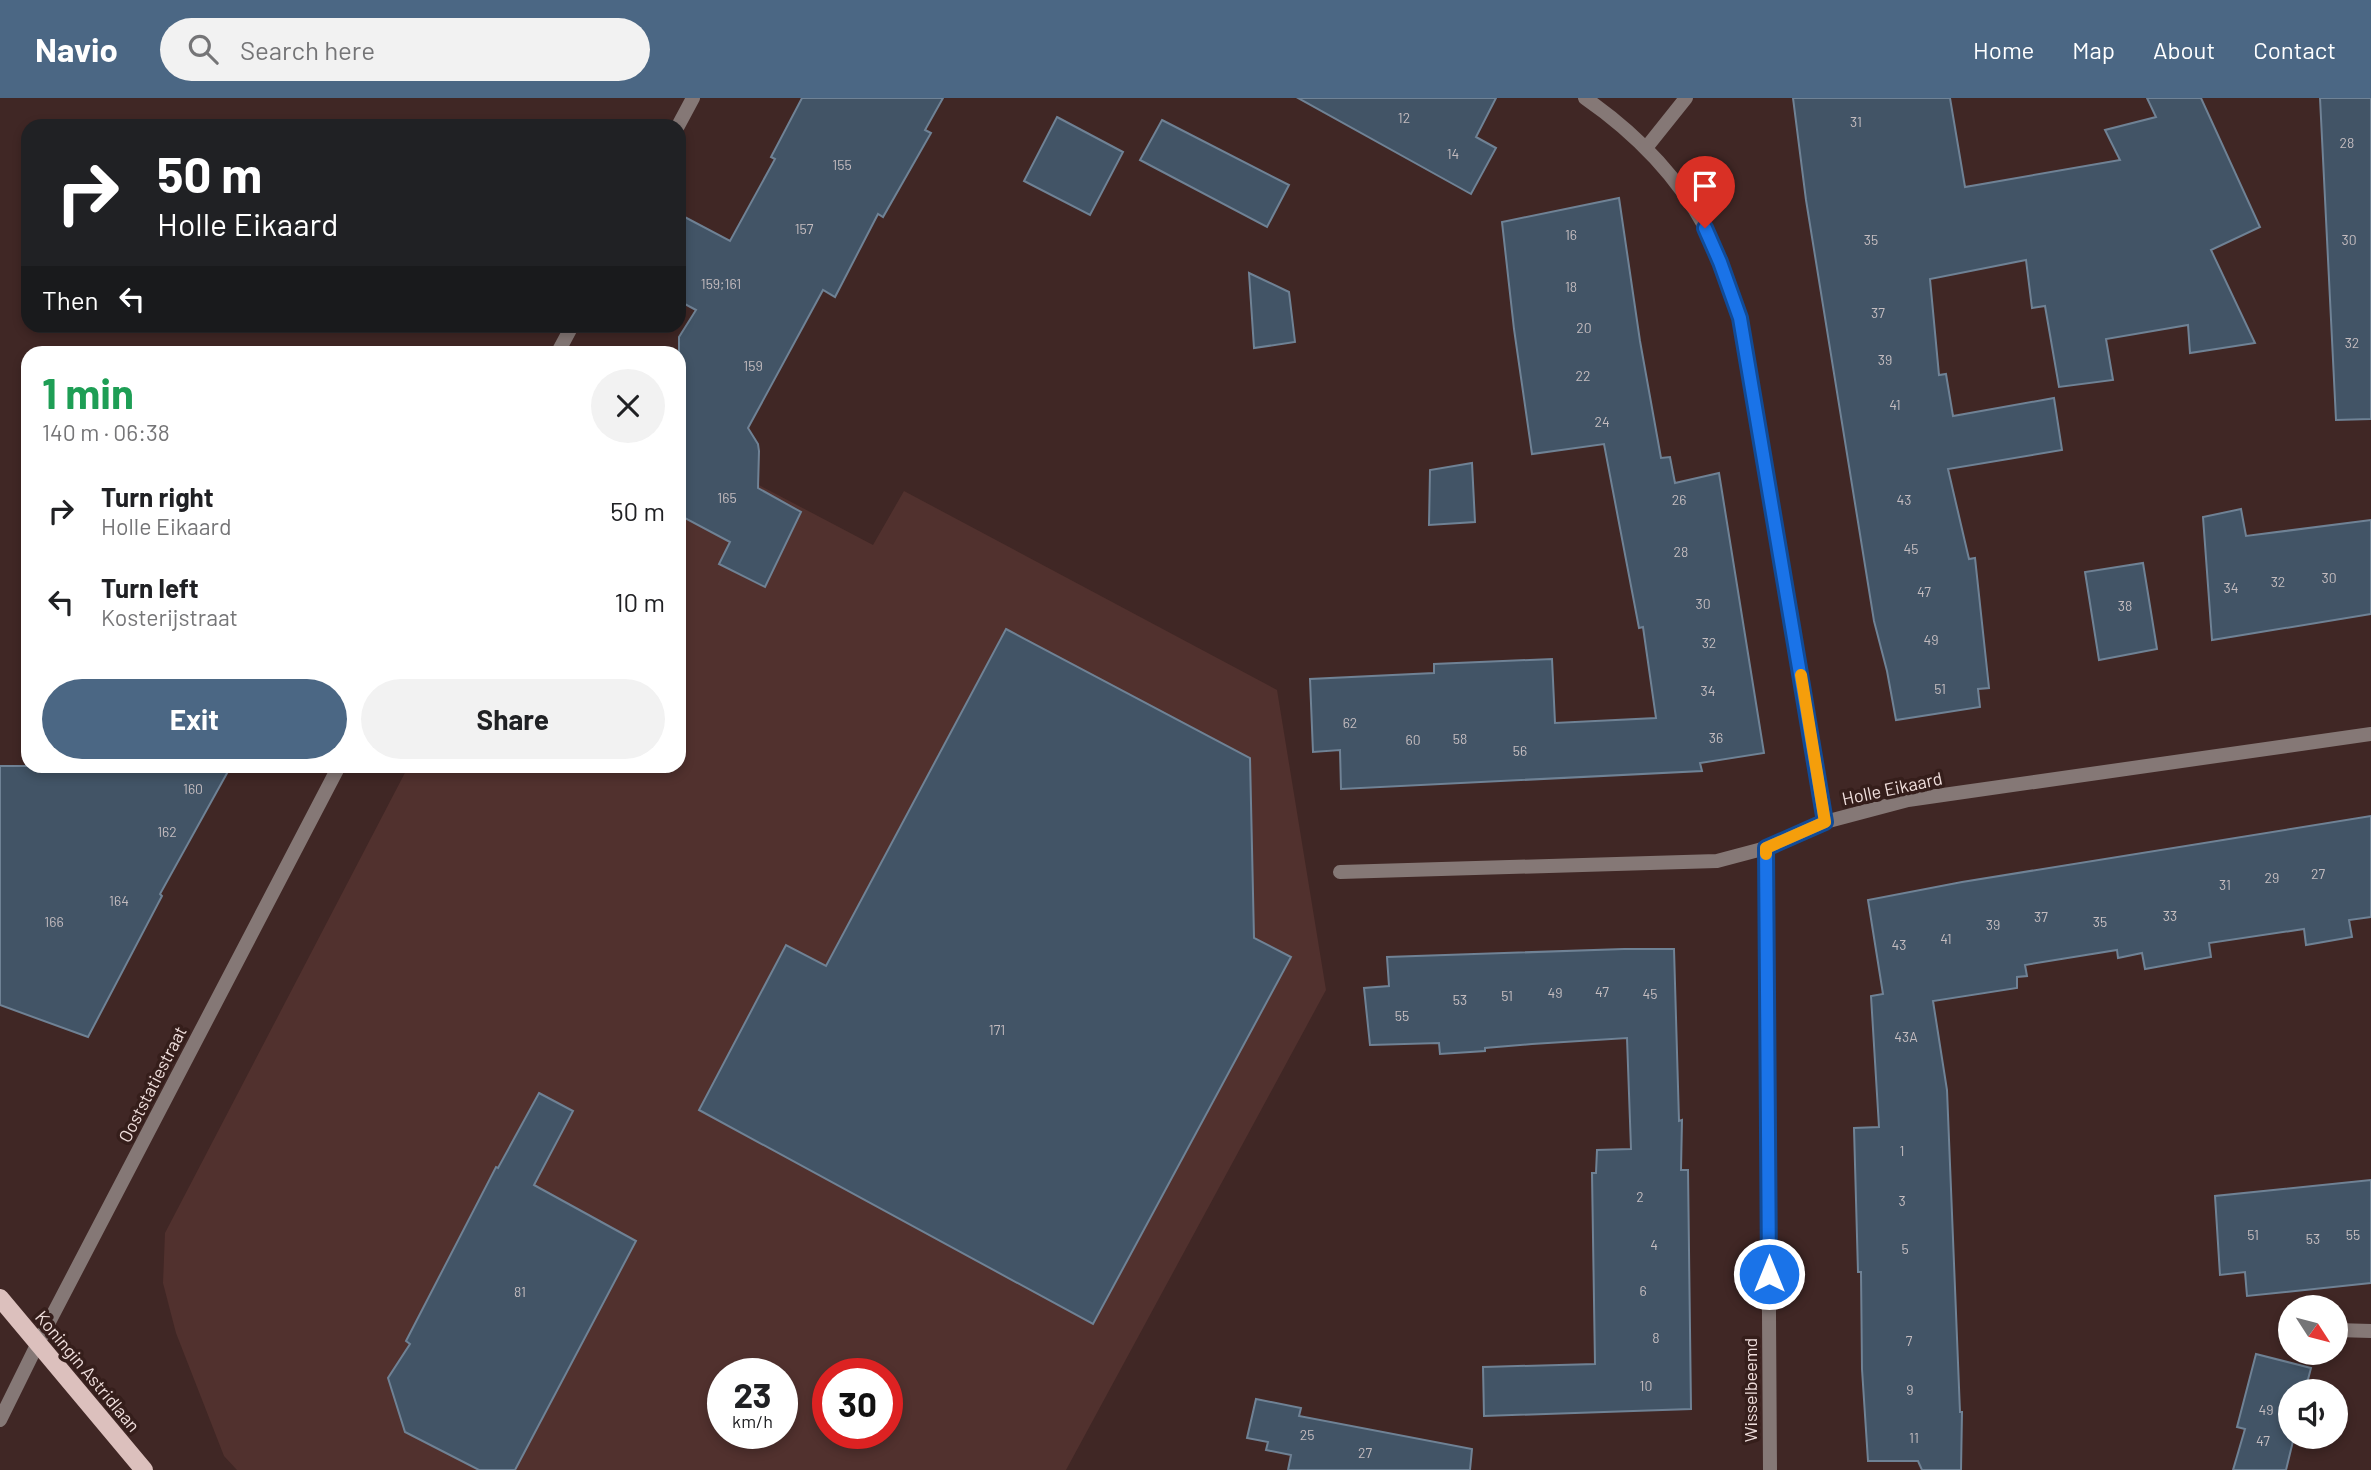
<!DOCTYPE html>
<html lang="en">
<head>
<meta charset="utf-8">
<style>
  :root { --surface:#fff; --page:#f2f2f2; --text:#202124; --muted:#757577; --accent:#4b6784 }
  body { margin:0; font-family:Barlow,sans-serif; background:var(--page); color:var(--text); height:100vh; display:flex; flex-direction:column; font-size:26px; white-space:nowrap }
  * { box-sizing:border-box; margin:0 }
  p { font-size:23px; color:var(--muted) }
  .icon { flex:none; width:38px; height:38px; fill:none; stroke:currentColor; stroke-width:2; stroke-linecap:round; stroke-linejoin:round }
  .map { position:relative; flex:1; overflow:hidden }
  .side { position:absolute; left:21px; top:248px; width:665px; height:427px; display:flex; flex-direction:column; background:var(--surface); border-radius:21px; box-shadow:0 4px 10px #0003 }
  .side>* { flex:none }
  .banner { position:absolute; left:21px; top:21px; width:665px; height:214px; border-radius:21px; box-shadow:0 4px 10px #0003; background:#202124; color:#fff; overflow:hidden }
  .needle { width:46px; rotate:126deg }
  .fabs { position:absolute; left:2278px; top:1197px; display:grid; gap:14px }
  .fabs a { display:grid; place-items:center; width:70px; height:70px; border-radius:50%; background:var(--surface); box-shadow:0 4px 10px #0003; font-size:35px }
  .speed { position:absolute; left:707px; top:1260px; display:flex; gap:14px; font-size:35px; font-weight:700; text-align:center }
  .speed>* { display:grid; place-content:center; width:91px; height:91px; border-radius:50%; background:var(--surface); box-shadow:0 4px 10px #0003; line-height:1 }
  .speed small { font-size:18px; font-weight:400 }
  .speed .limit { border:10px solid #d22; background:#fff; color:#111 }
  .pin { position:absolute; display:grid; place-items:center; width:60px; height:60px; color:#fff; margin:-72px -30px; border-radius:50% 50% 50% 0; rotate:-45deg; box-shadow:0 0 7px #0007 }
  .pin .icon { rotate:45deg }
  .me { position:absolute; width:77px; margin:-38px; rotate:0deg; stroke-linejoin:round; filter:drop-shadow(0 0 5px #0008) }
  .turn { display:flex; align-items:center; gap:24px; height:147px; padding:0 21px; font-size:32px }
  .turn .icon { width:91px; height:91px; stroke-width:2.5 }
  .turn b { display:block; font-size:49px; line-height:60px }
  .then { display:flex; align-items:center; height:66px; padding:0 21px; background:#0003; gap:14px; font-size:26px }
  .round { display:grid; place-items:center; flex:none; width:74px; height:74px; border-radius:37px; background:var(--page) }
  .summary { display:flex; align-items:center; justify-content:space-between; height:119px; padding:0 21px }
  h1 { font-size:42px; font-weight:700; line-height:52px; color:#1e9e55 }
  .button { display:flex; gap:14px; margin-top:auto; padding:14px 21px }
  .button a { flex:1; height:80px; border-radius:42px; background:var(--accent); color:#fff; font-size:28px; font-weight:700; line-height:80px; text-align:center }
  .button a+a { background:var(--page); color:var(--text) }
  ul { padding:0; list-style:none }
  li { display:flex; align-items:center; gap:21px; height:91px; padding:0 21px }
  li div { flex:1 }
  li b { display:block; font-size:26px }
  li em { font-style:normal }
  header { display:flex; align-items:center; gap:42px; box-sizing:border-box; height:98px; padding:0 35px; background:var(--accent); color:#fff }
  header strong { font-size:33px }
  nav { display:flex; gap:38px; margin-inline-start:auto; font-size:24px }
  .search { width:490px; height:63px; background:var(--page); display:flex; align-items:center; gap:18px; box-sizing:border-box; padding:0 24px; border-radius:38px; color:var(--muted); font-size:26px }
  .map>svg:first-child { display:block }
  .built { fill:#51312e; fill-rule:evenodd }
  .building { fill:#425466; stroke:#6f8295; stroke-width:2 }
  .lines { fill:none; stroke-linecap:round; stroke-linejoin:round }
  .minor { stroke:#857876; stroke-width:14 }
  .tertiary { stroke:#857876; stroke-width:14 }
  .primary { stroke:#dcc0bd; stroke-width:18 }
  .route-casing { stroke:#114b97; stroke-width:18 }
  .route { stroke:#1a73e8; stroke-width:12 }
  .slow { stroke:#f59e0b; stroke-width:12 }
  .labels { text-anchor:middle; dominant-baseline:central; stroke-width:7; stroke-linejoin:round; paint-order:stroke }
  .number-label { font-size:14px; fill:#c4bcbf }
  .street-label { font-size:18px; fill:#f0dfdd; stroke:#351e1b }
</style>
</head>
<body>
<header>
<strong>Navio</strong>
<div class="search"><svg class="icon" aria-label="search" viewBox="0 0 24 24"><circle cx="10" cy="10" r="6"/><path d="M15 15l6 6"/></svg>Search here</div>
<nav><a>Home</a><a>Map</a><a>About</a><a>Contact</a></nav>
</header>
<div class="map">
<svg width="2371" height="1372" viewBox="0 0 2371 1372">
  <rect width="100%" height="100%" fill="#402725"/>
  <path class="built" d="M 679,345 L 873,447 L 904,393 L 1277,592 L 1326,892 L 1066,1372 L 237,1372 L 224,1358 L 176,1235 L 163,1185 L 165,1135 L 408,669 L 679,668 ZM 723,1276 L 782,1276 L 782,1335 L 723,1335 ZM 828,1276 L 887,1276 L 887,1335 L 828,1335 Z"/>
  <g class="building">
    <path d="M 802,0 L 943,0 L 925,32 L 931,35 L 883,119 L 878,116 L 835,199 L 823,192 L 748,330 L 758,346 L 759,353 L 758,390 L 801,414 L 765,489 L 719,466 L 730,444 L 679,417 L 679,239 L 696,212 L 679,203 L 679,116 L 730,143 L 775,61 L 771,59 Z"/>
    <path d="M 1298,0 L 1496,0 L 1476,39 L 1496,50 L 1471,96 Z"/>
    <path d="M 1793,0 L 1950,0 L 1965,89 L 2120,62 L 2105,32 L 2156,19 L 2147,0 L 2201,0 L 2260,129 L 2211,152 L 2255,245 L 2190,255 L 2188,227 L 2106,241 L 2113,282 L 2059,289 L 2045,208 L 2032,210 L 2026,162 L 1930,181 L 1939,277 L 1946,276 L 1953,318 L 2054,300 L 2062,352 L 1948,371 L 1969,461 L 1975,460 L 1989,590 L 1978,591 L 1980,609 L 1896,622 L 1887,573 L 1874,523 L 1806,102 Z"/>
    <path d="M 2320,0 L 2371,0 L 2371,321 L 2336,322 Z"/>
    <path d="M 1057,19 L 1123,54 L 1090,117 L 1024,83 Z"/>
    <path d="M 1162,22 L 1289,87 L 1267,129 L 1140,62 Z"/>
    <path d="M 1619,100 L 1640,243 L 1661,360 L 1670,359 L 1675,385 L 1719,375 L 1764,655 L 1700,665 L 1702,673 L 1341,691 L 1340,652 L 1313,654 L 1310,581 L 1434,575 L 1434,566 L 1552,561 L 1555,625 L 1656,620 L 1643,529 L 1639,530 L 1604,346 L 1532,356 L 1514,231 L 1502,124 Z"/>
    <path d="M 1249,175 L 1289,194 L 1295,244 L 1254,250 Z"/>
    <path d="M 1472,365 L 1475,424 L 1429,427 L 1430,372 Z"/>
    <path d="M 2241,411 L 2246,438 L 2371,422 L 2371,516 L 2212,542 L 2203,419 Z"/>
    <path d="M 2143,465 L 2157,551 L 2099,562 L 2085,474 Z"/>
    <path d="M 1006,531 L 1250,660 L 1254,840 L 1291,859 L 1093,1226 L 699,1012 L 786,847 L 826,868 Z"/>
    <path d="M 0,668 L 231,668 L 160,796 L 162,798 L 88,939 L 0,907 Z"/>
    <path d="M 2371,718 L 2371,819 L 2349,822 L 2352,839 L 2306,847 L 2304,831 L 2209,845 L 2211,859 L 2145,871 L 2142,855 L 2118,860 L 2117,852 L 2025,867 L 2027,878 L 2017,879 L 2017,890 L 1933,903 L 1947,992 L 1960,1314 L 1962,1314 L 1961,1372 L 1922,1372 L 1918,1363 L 1868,1363 L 1862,1271 L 1861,1174 L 1858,1174 L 1854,1030 L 1879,1029 L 1871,898 L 1883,896 L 1868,802 L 1962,784 Z"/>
    <path d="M 1624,851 L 1674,851 L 1679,1023 L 1682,1022 L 1681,1072 L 1688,1072 L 1691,1311 L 1484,1318 L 1483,1269 L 1595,1266 L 1592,1075 L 1596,1075 L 1597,1052 L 1631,1051 L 1627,940 L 1532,946 L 1485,950 L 1485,953 L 1440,956 L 1439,945 L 1370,947 L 1364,890 L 1389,888 L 1387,859 Z"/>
    <path d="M 539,995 L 573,1013 L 534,1087 L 636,1143 L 515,1372 L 479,1372 L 405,1334 L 388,1280 L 410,1246 L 406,1243 L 496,1069 L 498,1070 Z"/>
    <path d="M 2371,1082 L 2371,1185 L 2247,1198 L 2245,1174 L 2220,1177 L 2215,1098 Z"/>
    <path d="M 2256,1256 L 2311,1270 L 2305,1293 L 2291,1293 L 2291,1339 L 2294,1339 L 2286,1372 L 2233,1372 L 2245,1331 L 2237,1329 Z"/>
    <path d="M 1256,1301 L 1301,1310 L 1299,1318 L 1472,1351 L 1470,1372 L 1288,1372 L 1291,1357 L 1266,1352 L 1268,1344 L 1247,1340 Z"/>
  </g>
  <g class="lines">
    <g class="minor">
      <path d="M 1585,0 C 1634,34 1676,76 1705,129 C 1720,158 1729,190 1739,220 L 1825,724"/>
      <path d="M 678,28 L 693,0"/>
      <path d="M 1646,50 L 1686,0"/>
      <path d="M 557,256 L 572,228"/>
      <path d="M 1766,750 L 1770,1372"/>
      <path d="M 1340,774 L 1717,763 L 1766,750 L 1825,724 L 1908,702 L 2371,636"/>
      <path d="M 2336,1232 L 2371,1233"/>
      <path d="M 37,1247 L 339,668"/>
    </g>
    <path class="tertiary" d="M 0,1322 L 37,1247"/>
    <path class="primary" d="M 0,1200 L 144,1372"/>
  </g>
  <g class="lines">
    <defs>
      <path id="route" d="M 1705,130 L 1720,164 L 1740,220 L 1825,724 L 1766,750 L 1769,1176"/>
    </defs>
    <use href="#route" class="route-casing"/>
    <use href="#route" class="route"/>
    <path class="slow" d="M 1766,756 L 1766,750 L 1825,724 L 1801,577"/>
  </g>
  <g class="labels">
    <g class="number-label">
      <text x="1404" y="19">12</text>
      <text x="1856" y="23">31</text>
      <text x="2347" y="44">28</text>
      <text x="1453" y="55">14</text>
      <text x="842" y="66">155</text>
      <text x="804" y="130">157</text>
      <text x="1571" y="136">16</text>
      <text x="1871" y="141">35</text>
      <text x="2349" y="141">30</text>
      <text x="721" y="185">159;161</text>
      <text x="1571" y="188">18</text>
      <text x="1878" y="214">37</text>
      <text x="1584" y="229">20</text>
      <text x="2352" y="244">32</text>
      <text x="1885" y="261">39</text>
      <text x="753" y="267">159</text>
      <text x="1583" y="277">22</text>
      <text x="1895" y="306">41</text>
      <text x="1602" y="323">24</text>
      <text x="727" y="399">165</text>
      <text x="1679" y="401">26</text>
      <text x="1904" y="401">43</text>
      <text x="1911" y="450">45</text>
      <text x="1681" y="453">28</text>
      <text x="2329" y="479">30</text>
      <text x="2278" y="483">32</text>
      <text x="2231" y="489">34</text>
      <text x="1924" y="493">47</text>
      <text x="1703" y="505">30</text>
      <text x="2125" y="507">38</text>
      <text x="1931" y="541">49</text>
      <text x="1709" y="544">32</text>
      <text x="1940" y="590">51</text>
      <text x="1708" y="592">34</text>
      <text x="1350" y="624">62</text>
      <text x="1716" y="639">36</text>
      <text x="1460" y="640">58</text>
      <text x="1413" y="641">60</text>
      <text x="1520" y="652">56</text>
      <text x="193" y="690">160</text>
      <text x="167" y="733">162</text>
      <text x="2318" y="775">27</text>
      <text x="2272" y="779">29</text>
      <text x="2225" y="786">31</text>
      <text x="119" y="802">164</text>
      <text x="2170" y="817">33</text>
      <text x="2041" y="818">37</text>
      <text x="54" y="823">166</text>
      <text x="2100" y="823">35</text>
      <text x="1993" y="826">39</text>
      <text x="1946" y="840">41</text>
      <text x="1899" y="846">43</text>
      <text x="1602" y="893">47</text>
      <text x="1555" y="894">49</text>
      <text x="1650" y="895">45</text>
      <text x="1507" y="897">51</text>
      <text x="1460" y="901">53</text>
      <text x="1402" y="917">55</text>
      <text x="997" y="931">171</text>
      <text x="1906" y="938">43A</text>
      <text x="1902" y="1052">1</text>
      <text x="1640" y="1098">2</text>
      <text x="1902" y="1102">3</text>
      <text x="2253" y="1136">51</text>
      <text x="2353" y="1136">55</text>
      <text x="2313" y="1140">53</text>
      <text x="1654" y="1146">4</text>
      <text x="1905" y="1150">5</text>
      <text x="1643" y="1192">6</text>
      <text x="520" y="1193">81</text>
      <text x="1656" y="1239">8</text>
      <text x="1909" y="1242">7</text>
      <text x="1646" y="1287">10</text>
      <text x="1910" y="1291">9</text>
      <text x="2266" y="1311">49</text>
      <text x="1307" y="1336">25</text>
      <text x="1914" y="1339">11</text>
      <text x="2263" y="1342">47</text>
      <text x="1365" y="1354">27</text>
    </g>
    <g class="street-label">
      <text transform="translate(1892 690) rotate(-12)">Holle Eikaard</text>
      <text transform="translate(152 986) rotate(-63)">Ooststatiestraat</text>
      <text transform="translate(88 1273) rotate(50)">Koningin Astridlaan</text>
      <text transform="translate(1750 1292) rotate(-90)">Wisselbeemd</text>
    </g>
  </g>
</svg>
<div class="fabs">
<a><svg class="needle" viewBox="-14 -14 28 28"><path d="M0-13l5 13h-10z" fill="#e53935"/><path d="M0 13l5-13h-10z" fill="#757577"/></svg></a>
<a><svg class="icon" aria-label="sound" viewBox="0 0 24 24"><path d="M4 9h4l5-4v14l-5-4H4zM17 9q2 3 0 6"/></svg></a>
</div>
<div class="speed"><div>23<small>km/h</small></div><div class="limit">30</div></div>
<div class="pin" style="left:1705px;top:130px;background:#d93025"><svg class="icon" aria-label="arrive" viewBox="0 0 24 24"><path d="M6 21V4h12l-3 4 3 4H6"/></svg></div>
<svg class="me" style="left:1769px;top:1176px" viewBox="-20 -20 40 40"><circle r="17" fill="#1a73e8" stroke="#fff" stroke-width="3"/><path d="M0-11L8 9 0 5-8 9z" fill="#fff"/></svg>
<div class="banner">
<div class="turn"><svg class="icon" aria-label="right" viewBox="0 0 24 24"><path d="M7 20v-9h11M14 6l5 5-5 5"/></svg><div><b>50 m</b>Holle Eikaard</div></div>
<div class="then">Then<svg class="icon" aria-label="left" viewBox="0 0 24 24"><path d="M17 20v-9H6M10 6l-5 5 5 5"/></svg></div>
</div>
<section class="side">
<div class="summary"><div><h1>1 min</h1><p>140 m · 06:38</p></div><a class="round"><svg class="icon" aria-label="close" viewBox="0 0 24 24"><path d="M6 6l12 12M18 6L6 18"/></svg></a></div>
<ul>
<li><svg class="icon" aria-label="right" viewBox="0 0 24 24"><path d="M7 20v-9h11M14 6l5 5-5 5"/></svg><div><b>Turn right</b><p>Holle Eikaard</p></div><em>50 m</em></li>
<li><svg class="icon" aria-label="left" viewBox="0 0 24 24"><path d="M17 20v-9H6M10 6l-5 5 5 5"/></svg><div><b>Turn left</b><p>Kosterijstraat</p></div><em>10 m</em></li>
</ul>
<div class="button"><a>Exit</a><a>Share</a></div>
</section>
</div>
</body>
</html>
